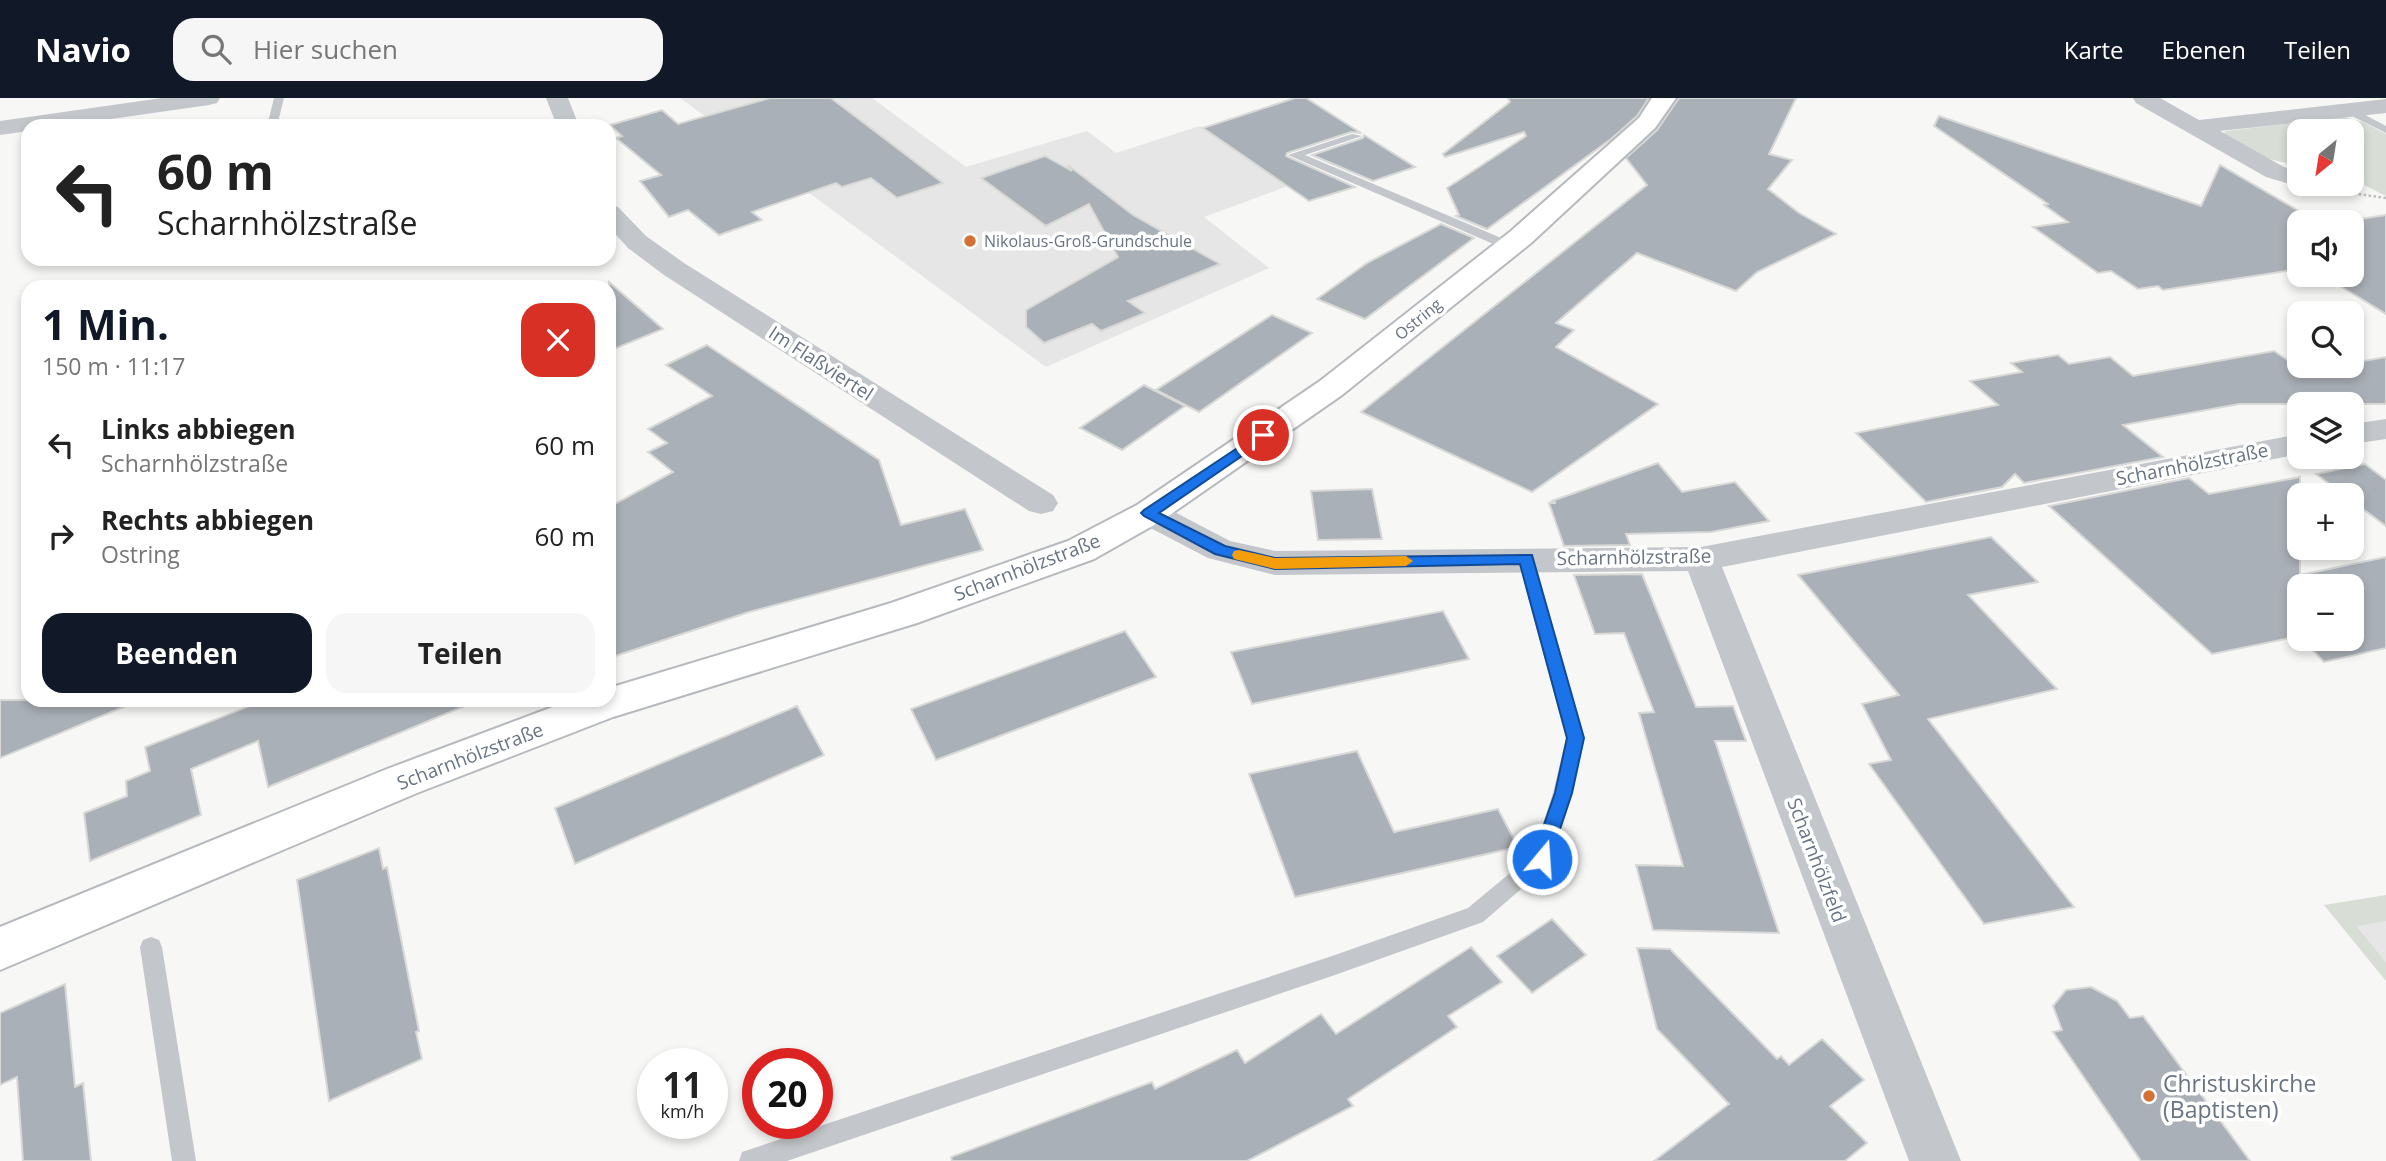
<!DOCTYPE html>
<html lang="de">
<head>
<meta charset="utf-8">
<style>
  :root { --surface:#fff; --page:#f6f6f6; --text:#222; --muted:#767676; --accent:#111827 }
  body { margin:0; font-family:"Open Sans",sans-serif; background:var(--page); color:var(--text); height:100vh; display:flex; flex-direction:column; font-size:26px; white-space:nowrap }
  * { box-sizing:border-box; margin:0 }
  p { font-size:23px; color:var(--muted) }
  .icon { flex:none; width:38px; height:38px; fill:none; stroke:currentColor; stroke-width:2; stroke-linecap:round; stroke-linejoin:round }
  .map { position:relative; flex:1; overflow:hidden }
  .side { position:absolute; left:21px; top:182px; width:595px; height:427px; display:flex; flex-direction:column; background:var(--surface); border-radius:21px; box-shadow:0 4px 10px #0003 }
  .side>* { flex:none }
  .banner { position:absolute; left:21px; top:21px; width:595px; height:147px; border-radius:21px; box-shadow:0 4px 10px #0003; background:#fff; color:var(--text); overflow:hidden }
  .needle { width:46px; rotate:210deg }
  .fabs { position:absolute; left:2287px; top:21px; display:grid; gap:14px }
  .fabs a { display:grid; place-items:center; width:77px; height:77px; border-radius:14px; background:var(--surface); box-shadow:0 4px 10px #0003; font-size:35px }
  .speed { position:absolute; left:637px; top:950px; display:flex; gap:14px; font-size:35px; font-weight:700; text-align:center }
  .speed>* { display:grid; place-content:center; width:91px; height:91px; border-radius:50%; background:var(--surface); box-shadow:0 4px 10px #0003; line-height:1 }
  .speed small { font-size:18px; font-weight:400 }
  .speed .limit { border:10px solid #d22; background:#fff; color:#111 }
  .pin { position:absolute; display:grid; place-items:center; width:60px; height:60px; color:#fff; margin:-30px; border:4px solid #fff; border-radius:50%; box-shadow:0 2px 7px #0007 }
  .me { position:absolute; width:77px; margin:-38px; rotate:18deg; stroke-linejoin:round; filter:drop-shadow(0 0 5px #0008) }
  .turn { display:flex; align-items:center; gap:24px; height:147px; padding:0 21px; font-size:32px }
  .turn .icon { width:91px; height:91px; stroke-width:2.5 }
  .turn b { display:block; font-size:49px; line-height:60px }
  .round { display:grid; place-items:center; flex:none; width:74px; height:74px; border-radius:21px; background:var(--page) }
  .headline { display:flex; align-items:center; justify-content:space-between; height:119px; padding:0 21px }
  h1 { font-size:42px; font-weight:700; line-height:52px; color:var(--accent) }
  .cta { display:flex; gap:14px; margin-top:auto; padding:14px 21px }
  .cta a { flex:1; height:80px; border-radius:21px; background:var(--accent); color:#fff; font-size:28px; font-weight:700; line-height:80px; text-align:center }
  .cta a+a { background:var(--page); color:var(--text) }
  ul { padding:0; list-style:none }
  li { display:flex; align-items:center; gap:21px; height:91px; padding:0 21px }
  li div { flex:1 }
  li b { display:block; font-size:26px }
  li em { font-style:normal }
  header { display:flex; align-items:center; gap:42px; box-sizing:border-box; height:98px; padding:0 35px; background:var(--accent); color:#fff }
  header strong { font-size:33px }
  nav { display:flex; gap:38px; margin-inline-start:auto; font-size:24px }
  .search { width:490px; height:63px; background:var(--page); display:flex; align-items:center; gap:18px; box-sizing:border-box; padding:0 24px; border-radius:21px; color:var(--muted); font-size:26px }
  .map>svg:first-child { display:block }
  .built { fill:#e5e6e5 }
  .green { fill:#d8ded6 }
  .building { fill:#aab0b7; stroke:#d8d9d7; stroke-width:2 }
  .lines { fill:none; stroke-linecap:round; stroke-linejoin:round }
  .secondary-casing { stroke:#b6b9be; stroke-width:4 }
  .path { stroke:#bbbdc0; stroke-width:2.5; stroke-dasharray:2.5 2.5; stroke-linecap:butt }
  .lane { fill:#c3c6ca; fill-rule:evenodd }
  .street { fill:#c3c6ca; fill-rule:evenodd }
  .secondary { fill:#fff; fill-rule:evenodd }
  .route { fill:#1a73e8; stroke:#114b97; stroke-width:2 }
  .slow { fill:#f59e0b }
  .poi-dot { fill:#d67135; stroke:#fff; stroke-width:2.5 }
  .labels { text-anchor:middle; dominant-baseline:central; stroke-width:7; stroke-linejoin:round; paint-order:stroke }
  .far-poi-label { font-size:16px; fill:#687483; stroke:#fff; text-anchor:start }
  .far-street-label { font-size:16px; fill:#687483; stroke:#fff }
  .street-label { font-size:19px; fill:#687483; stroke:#fff }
  .near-poi-label { font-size:23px; fill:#687483; stroke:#fff; text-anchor:start }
</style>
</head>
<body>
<header>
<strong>Navio</strong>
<div class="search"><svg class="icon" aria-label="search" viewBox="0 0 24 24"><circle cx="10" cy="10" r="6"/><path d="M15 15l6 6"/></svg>Hier suchen</div>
<nav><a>Karte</a><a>Ebenen</a><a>Teilen</a></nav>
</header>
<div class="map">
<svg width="2386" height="1063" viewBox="0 0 2386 1063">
  <rect width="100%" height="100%" fill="#f7f7f5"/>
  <g class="built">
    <path d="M 680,0 L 872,0 L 966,69 L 1087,33 L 1116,55 L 1200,28 L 1288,88 L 1204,119 L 1269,170 L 1046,269 Z"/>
    <path d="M 2386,823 L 2386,864 L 2357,827 Z"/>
  </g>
  <g class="green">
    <path d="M 2344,19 L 2363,24 L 2386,36 L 2386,98 L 2352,81 L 2352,33 L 2300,33 L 2299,68 L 2261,59 L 2223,36 L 2226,33 Z"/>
    <path d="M 2386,797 L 2386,823 L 2357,828 L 2386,864 L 2386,883 L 2324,807 Z"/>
  </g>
  <g class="building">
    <path d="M 770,0 L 831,0 L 943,85 L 897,100 L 871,80 L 842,89 L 836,85 L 752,114 L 762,122 L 719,137 L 688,112 L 669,119 L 640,83 L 661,77 L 616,40 L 622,38 L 610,27 L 662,12 L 678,26 Z"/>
    <path d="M 1295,0 L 1306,0 L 1361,35 L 1351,34 L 1287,55 L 1286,58 L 1355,89 L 1309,103 L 1203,30 Z"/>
    <path d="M 1508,0 L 1649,0 L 1637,18 L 1611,41 L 1487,131 L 1456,118 L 1459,117 L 1447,90 L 1526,38 L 1524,34 L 1445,59 L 1443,56 L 1510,4 Z"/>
    <path d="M 1679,0 L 1796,0 L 1769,56 L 1792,62 L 1768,91 L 1799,115 L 1836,136 L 1757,174 L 1736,193 L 1637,155 L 1556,225 L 1574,232 L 1556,249 L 1658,306 L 1532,394 L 1361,314 L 1647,87 L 1626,60 L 1657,32 Z"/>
    <path d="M 1939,18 L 2201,108 L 2220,67 L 2318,124 L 2300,124 L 2300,171 L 2163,192 L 2158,188 L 2138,191 L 2111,173 L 2098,175 L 2033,129 L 2068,124 L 2044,107 L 2048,106 L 1934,28 Z"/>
    <path d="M 1364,37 L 1415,69 L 1373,83 L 1312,57 L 1363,40 Z"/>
    <path d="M 1045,58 L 1072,73 L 1068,67 L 1133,117 L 1220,166 L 1128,203 L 1145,215 L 1101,233 L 1092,226 L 1044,245 L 1026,229 L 1026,212 L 1118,159 L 1089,106 L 1046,128 L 981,80 Z"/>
    <path d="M 2386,117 L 2386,216 L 2322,177 L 2352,177 L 2352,124 L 2341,124 Z"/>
    <path d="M 1441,126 L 1474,140 L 1365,221 L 1317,201 L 1367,165 Z"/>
    <path d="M 609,184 L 663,231 L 609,253 Z"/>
    <path d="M 1272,217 L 1312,235 L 1199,314 L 1156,292 Z"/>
    <path d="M 707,247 L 879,362 L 901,427 L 965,411 L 983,452 L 749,514 L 609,560 L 609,409 L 673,374 L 648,354 L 667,345 L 648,331 L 712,298 L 666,267 Z"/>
    <path d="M 2274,253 L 2304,273 L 2352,268 L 2352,265 L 2386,259 L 2386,306 L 2239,306 L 2123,327 L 2163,359 L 2024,385 L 2015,376 L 2002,389 L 1926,404 L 1856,335 L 1998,307 L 1970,283 L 2022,274 L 2011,265 L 2058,257 L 2069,266 L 2110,259 L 2133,278 Z"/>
    <path d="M 1144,287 L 1185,308 L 1122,352 L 1080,330 Z"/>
    <path d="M 1658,365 L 1682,394 L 1735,384 L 1769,423 L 1711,434 L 1626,436 L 1630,447 L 1564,448 L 1549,405 L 1556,405 L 1552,403 Z"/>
    <path d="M 2365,366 L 2386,382 L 2386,428 L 2352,403 L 2352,397 L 2344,397 L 2316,376 Z"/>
    <path d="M 2300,379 L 2300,477 L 2386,459 L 2386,550 L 2324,564 L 2302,541 L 2352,541 L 2352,488 L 2300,488 L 2300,538 L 2212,556 L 2049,408 L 2189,380 L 2209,396 Z"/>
    <path d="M 1372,391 L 1382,441 L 1318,442 L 1311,393 Z"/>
    <path d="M 1991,439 L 2038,484 L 1968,497 L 2057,591 L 1928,621 L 2074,809 L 1984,826 L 1869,666 L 1891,662 L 1862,606 L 1899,597 L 1798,477 Z"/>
    <path d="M 1642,476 L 1696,609 L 1733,608 L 1746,643 L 1715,643 L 1779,835 L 1653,832 L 1636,767 L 1683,768 L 1639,615 L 1654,614 L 1624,535 L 1595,536 L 1574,477 Z"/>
    <path d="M 1443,513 L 1469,561 L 1252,606 L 1231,554 Z"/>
    <path d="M 1125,533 L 1156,579 L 936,662 L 911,611 Z"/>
    <path d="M 0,602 L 138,602 L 138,603 L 0,660 Z"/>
    <path d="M 265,602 L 477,603 L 268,689 L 258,643 L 191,671 L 201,717 L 90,763 L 84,715 L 127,698 L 126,683 L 150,673 L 145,649 Z"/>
    <path d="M 797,608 L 824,657 L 575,766 L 555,710 Z"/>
    <path d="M 1357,653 L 1394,734 L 1498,711 L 1518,749 L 1295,799 L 1249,676 Z"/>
    <path d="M 379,750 L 383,771 L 387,769 L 419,933 L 416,934 L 422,961 L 329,1003 L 297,782 Z"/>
    <path d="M 1552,821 L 1586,857 L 1532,895 L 1497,858 Z"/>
    <path d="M 1471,849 L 1502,884 L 1448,918 L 1457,929 L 1348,1001 L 1353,1008 L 1247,1063 L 952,1063 L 951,1059 L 1152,984 L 1155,991 L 1237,952 L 1245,965 L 1321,916 L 1336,936 Z"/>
    <path d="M 1637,850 L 1670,851 L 1777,961 L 1781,958 L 1789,967 L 1822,941 L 1864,982 L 1830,1008 L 1867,1045 L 1845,1063 L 1654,1063 L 1729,1006 L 1657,931 Z"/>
    <path d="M 65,886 L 75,989 L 83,985 L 91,1063 L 23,1063 L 17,979 L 0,987 L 0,915 Z"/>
    <path d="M 2091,889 L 2117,903 L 2130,920 L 2143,918 L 2250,1063 L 2141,1063 L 2053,934 L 2062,932 L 2053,908 L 2066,892 Z"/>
  </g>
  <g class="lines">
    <defs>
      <path id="secondary" d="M 1652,0 L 1676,0 L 1655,30 L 1531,145 L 1342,297 L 1161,423 L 1094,461 L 917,525 L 613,619 L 417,695 L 0,872 L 0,829 L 387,671 L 571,602 L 609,602 L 609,590 L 891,505 L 1068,443 L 1137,407 L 1320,283 L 1511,133 L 1639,20 Z"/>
    </defs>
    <use href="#secondary" class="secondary-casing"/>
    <path class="path" d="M 2329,92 L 2386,100"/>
    <g class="lane">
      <path d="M 274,0 L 284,0 L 277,28 L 267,28 Z"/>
      <path d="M 2344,10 L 2352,10 L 2386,28 L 2386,35 L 2344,14 Z"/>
      <path d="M 1352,36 L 1362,38 L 1305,57 L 1513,145 L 1513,151 L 1505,151 L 1288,57 Z"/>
      <path d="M 1526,455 L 1534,461 L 1584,640 L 1573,695 L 1549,767 L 1483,824 L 1335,877 L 787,1063 L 739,1063 L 742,1054 L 751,1051 L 1335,857 L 1468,810 L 1533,756 L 1553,695 L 1566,640 L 1518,461 Z"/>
      <path d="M 151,839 L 159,842 L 162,849 L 196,1063 L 172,1063 L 140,849 L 143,842 Z"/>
    </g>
    <g class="street">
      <path d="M 162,0 L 220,0 L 217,5 L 209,7 L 62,28 L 28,28 L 28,33 L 0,37 L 0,23 Z"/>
      <path d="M 546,0 L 568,0 L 579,28 L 557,28 Z"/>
      <path d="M 2133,0 L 2160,0 L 2199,22 L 2386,1 L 2386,15 L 2220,33 L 2284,69 L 2300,74 L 2300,86 L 2310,86 L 2300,89 L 2266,79 L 2136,5 Z"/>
      <path d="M 609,106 L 618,109 L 646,138 L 684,165 L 1053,397 L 1058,405 L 1053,413 L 1041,416 L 1029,413 L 664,177 L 628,150 L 609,129 Z"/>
      <path d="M 2386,321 L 2386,341 L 2352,346 L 2352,326 Z"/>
      <path d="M 2300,336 L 2300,356 L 1722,469 L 1961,1063 L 1909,1063 L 1688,473 L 1275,477 L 1208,460 L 1137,423 L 1132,415 L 1137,407 L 1149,404 L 1161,407 L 1230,443 L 1275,453 L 1701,449 Z"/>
    </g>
    <use href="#secondary" class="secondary"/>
  </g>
  <path class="route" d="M 1263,333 L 1268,334 L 1268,340 L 1159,415 L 1225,448 L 1275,460 L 1532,457 L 1584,640 L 1572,695 L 1548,767 L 1542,769 L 1535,767 L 1532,761 L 1555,695 L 1567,640 L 1520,466 L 1275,471 L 1215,456 L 1144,418 L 1141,415 L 1144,412 Z"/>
  <path class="slow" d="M 1239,452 L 1275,460 L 1406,458 L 1413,463 L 1406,468 L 1275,471 L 1234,461 L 1232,457 L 1234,453 Z"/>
  <g class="poi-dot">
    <circle cx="970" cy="143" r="7"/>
    <circle cx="2149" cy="998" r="7"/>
  </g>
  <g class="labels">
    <g class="far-poi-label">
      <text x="984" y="143">Nikolaus-Groß-Grundschule</text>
    </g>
    <g class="far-street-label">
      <text transform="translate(1418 221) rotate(-39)">Ostring</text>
    </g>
    <g class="street-label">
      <text transform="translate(821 265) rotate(33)">Im Flaßviertel</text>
      <text transform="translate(2192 366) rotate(-11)">Scharnhölzstraße</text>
      <text transform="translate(1634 459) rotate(-1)">Scharnhölzstraße</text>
      <text transform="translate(1027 469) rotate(-21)">Scharnhölzstraße</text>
      <text transform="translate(470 658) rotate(-21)">Scharnhölzstraße</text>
      <text transform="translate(1817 762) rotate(69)">Scharnhölzfeld</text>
    </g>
    <g class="near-poi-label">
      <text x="2163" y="985">Christuskirche<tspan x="2163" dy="26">(Baptisten)</tspan></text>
    </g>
  </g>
</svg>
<div class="fabs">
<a><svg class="needle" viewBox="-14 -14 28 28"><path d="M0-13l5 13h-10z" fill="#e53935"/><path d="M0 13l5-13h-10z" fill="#767676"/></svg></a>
<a><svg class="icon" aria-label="sound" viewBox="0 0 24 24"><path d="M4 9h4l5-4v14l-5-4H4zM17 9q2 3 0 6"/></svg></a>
<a><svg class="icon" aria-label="search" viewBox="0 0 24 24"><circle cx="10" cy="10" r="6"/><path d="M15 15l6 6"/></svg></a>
<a><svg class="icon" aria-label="layers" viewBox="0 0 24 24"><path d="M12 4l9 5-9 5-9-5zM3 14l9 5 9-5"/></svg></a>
<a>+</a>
<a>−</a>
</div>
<div class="speed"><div>11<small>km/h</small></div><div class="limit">20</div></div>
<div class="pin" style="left:1263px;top:337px;background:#d93025"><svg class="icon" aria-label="arrive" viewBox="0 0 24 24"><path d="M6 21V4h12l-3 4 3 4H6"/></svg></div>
<svg class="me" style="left:1542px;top:761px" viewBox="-20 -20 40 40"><circle r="17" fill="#1a73e8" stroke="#fff" stroke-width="3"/><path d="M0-11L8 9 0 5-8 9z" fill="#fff"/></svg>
<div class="banner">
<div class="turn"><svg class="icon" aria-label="left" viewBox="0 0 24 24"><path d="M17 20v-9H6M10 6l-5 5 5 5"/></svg><div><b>60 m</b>Scharnhölzstraße</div></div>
</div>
<section class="side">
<div class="headline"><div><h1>1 Min.</h1><p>150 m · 11:17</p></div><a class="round" style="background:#d93025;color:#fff"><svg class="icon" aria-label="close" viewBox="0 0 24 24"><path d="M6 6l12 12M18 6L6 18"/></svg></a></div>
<ul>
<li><svg class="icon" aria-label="left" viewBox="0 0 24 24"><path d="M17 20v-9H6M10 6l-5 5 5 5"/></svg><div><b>Links abbiegen</b><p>Scharnhölzstraße</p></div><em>60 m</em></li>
<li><svg class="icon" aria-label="right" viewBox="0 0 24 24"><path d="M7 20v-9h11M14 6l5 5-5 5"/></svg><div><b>Rechts abbiegen</b><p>Ostring</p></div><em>60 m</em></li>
</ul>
<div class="cta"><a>Beenden</a><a>Teilen</a></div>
</section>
</div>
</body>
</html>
